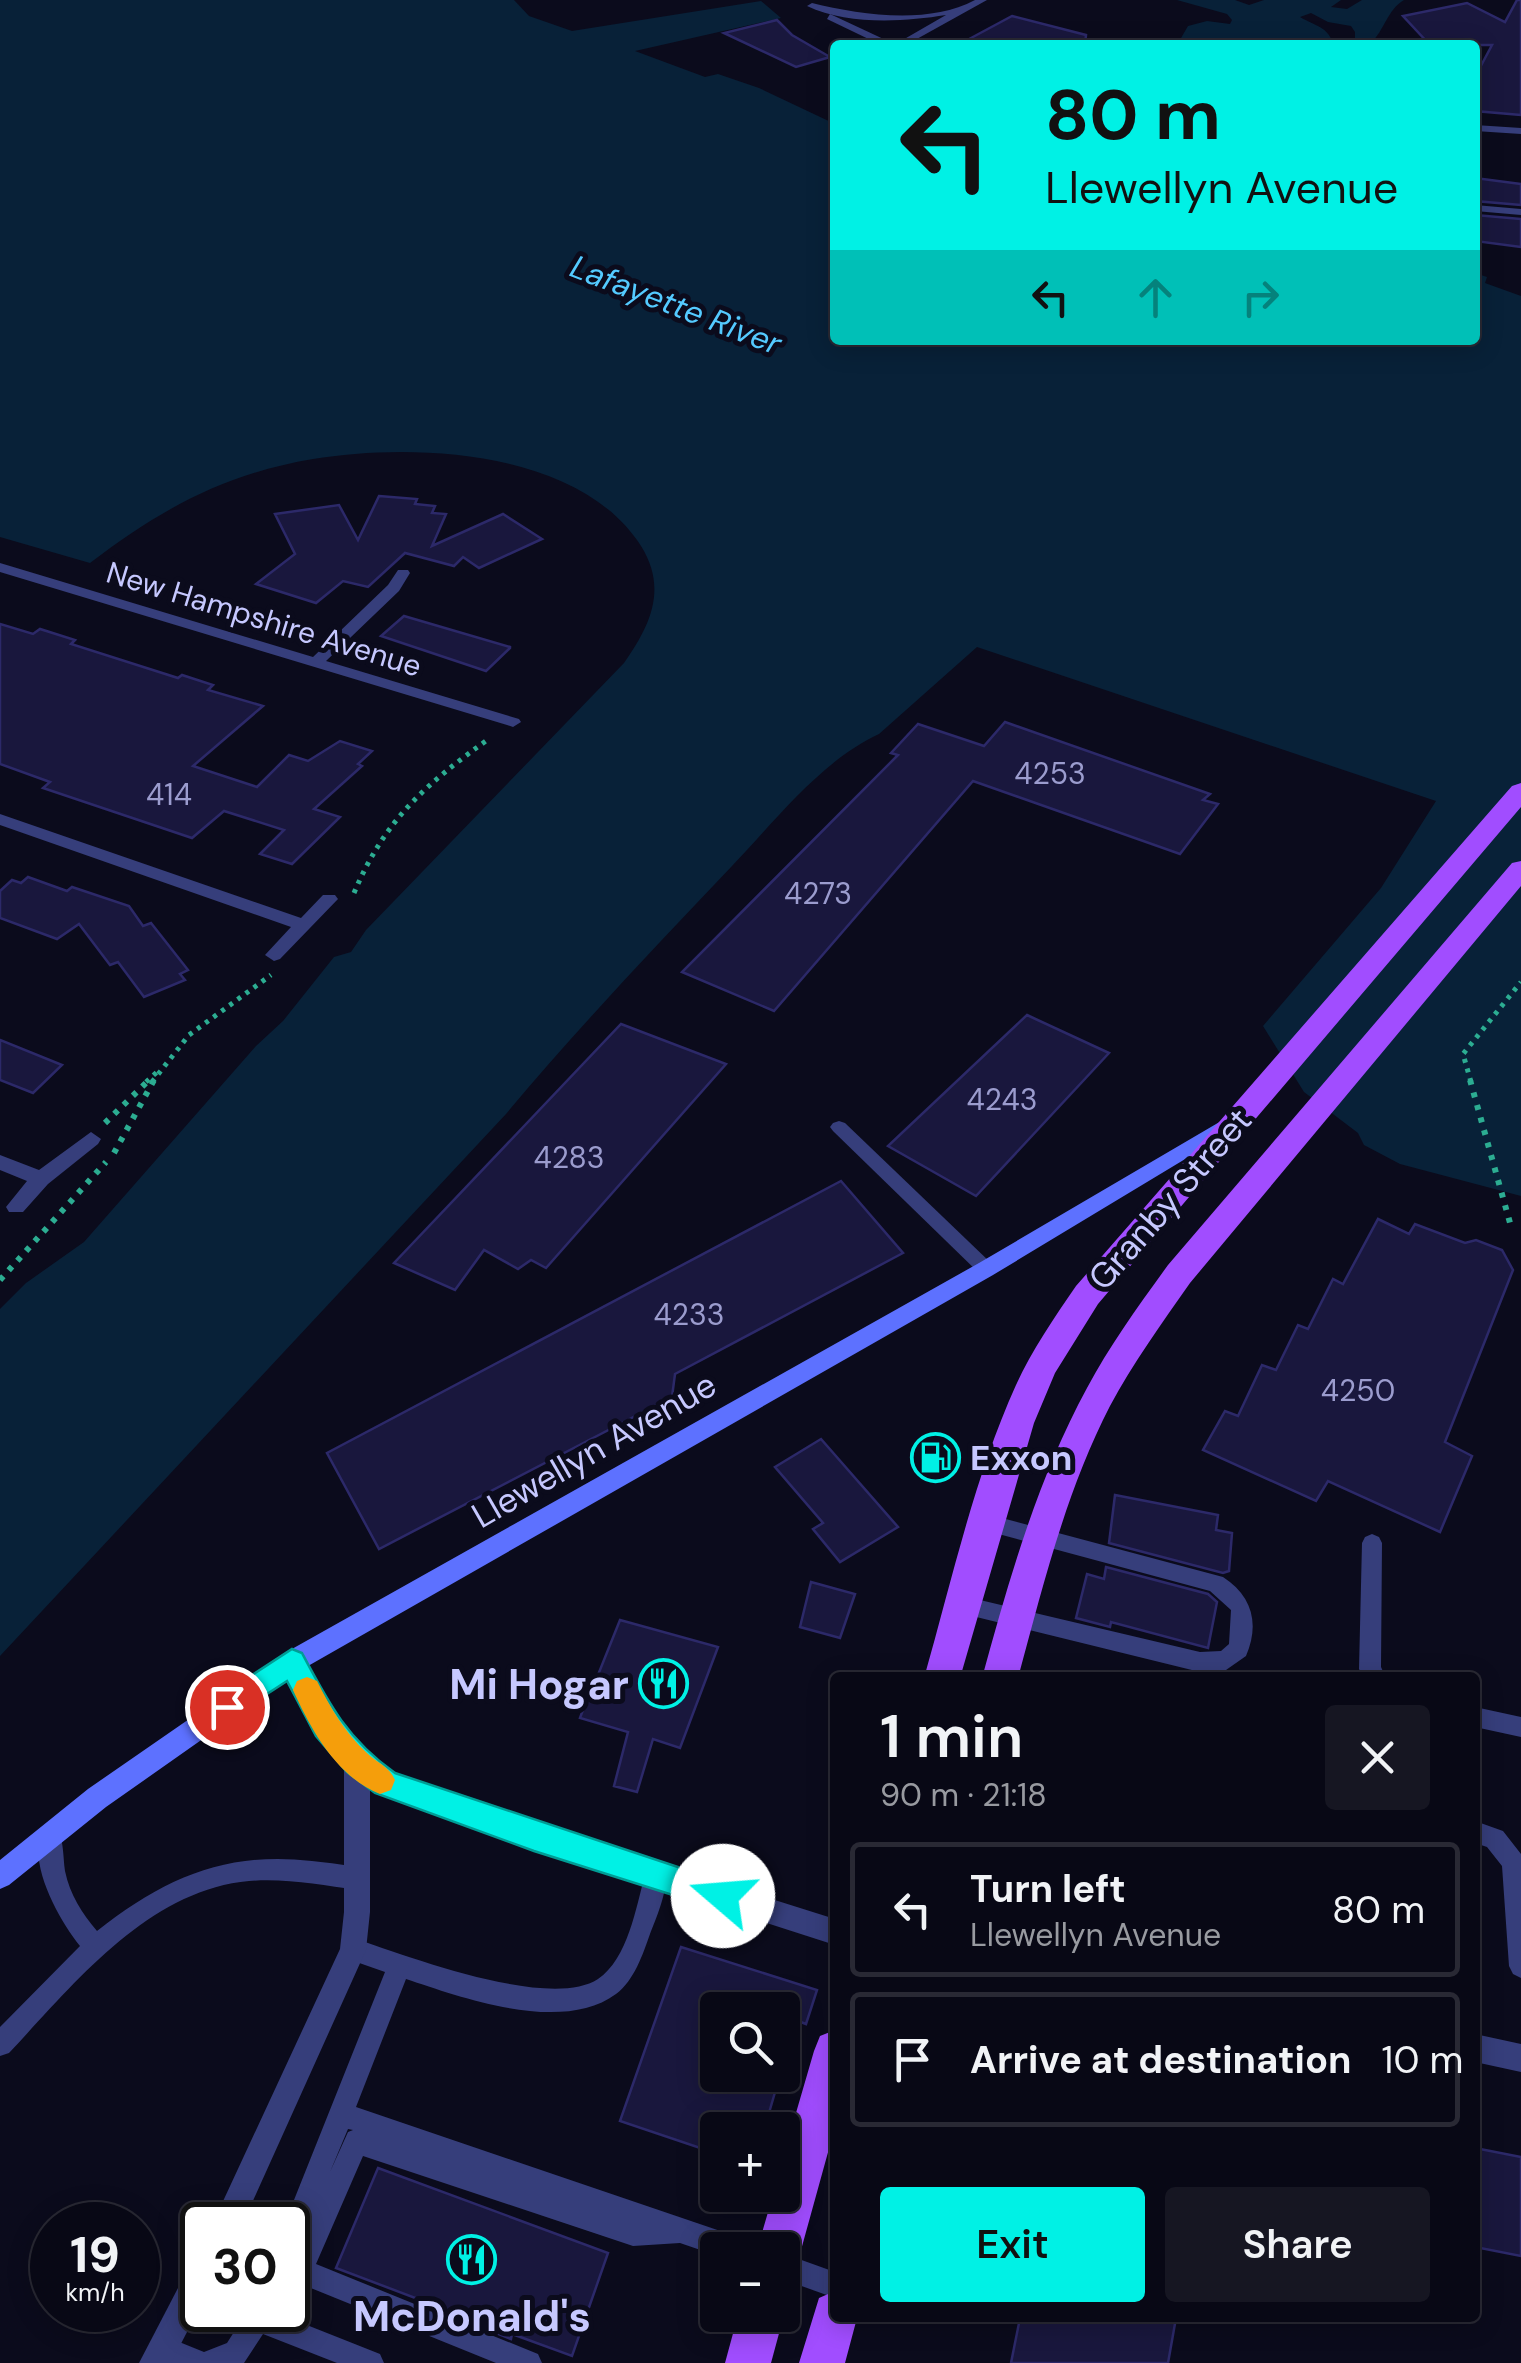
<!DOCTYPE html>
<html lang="en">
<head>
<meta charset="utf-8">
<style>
  :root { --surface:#080815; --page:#161622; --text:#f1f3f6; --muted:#989aa0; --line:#292934; --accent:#00f1e5 }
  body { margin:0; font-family:"DM Sans",sans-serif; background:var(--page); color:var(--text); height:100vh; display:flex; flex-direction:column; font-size:38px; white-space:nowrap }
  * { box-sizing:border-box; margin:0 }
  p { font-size:32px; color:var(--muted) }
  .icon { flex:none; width:55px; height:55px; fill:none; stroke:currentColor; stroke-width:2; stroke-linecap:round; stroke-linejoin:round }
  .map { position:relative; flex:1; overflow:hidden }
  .sheet { position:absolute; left:830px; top:1672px; width:650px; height:650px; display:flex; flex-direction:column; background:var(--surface); border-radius:10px; box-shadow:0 5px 25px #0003,0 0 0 2px var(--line) }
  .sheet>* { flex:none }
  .top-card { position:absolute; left:830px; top:40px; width:650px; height:305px; border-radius:10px; box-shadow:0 5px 25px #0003,0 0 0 2px var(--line); background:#00f1e5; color:#111; overflow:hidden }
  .tools { position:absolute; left:700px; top:1992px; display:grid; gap:20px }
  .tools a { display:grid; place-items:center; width:100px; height:100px; border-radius:10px; background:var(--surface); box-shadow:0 5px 25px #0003,0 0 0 2px var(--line); font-size:50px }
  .speed { position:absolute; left:30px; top:2202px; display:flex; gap:20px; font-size:50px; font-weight:700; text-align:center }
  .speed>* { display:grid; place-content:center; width:130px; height:130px; border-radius:50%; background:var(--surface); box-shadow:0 5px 25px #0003,0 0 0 2px var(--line); line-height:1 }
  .speed small { font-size:25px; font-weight:400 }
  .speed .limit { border:5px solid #111; border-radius:15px; background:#fff; color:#111 }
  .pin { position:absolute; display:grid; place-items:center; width:85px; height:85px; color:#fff; margin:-42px; border:5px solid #fff; border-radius:50%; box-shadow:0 2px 10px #0007 }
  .me { position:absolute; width:110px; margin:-55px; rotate:288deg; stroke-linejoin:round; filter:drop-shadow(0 0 8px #0008) }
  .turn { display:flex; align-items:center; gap:35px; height:210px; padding:0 50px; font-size:45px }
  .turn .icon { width:130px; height:130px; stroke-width:2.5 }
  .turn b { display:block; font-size:70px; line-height:85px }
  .lanes { display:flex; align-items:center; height:95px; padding:0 50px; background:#0003; justify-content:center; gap:50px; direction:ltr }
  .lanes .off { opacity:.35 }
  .round { display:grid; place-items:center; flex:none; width:105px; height:105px; border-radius:10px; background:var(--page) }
  .summary { display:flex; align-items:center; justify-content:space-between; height:170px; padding:0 50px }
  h1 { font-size:60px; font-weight:600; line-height:75px }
  .primary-button { display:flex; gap:20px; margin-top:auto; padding:20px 50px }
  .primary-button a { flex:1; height:115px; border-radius:10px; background:var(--accent); color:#111; font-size:40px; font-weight:600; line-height:115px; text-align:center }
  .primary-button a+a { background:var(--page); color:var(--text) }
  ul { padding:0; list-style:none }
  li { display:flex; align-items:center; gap:30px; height:135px; margin:0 20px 15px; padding:0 30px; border:5px solid var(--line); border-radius:10px }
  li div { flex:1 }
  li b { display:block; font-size:38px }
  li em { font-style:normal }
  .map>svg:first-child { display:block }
  .water { fill:#082138 }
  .building { fill:#19173d; stroke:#2c2969; stroke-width:2.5 }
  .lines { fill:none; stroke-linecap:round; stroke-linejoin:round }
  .path-far1 { stroke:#2cad92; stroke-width:5; stroke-dasharray:4 6; stroke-linecap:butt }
  .path { stroke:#2cad92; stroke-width:6; stroke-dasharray:5 8; stroke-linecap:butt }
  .lane { fill:#363e7b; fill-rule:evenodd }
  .street { fill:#363e7b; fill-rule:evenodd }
  .secondary { fill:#5d71ff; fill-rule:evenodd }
  .primary { fill:#a14dff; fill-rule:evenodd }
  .route { fill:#00f1e5; stroke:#009d95; stroke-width:2.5 }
  .slow { fill:#f59e0b }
  .labels { text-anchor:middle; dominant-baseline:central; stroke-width:10; stroke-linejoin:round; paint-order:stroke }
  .far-street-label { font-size:30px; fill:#c6c8ff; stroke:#0b0b1c }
  .number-label { font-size:30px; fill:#9b9cce }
  .far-water-label { font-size:32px; font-style:italic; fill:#54caff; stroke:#0b0b1c }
  .street-label { font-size:35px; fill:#c6c8ff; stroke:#0b0b1c }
  .poi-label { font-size:35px; font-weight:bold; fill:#c6c8ff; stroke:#0b0b1c; text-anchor:start }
  .near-poi-label { font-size:42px; font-weight:bold; fill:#c6c8ff; stroke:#0b0b1c; text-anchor:end }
</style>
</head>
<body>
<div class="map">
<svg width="1521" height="2363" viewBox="0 0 1521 2363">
  <rect width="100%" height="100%" fill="#0b0b1c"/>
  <g class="water">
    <path d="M 0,0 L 514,0 L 529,16 L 572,31 L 761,1 L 781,18 L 635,51 L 705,77 L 718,74 L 759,88 L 835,124 L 835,340 L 1475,340 L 1475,273 L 1487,277 L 1485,283 L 1521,296 L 1521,1196 L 1400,1164 L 1364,1145 L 1358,1133 L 1304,1092 L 1263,1026 L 1381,888 L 1436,801 L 977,647 L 879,734 C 821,761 776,820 732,866 C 655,947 578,1028 506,1114 L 0,1656 L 0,1309 L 26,1283 L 84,1242 L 256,1046 L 283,1021 L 334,957 L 351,952 L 366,930 L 624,663 C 650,626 668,589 641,546 C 580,450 415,442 313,459 C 224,474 161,509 90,563 L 0,537 Z"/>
    <path d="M 1177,0 L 1235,0 L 1249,5 L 1264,0 L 1341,0 L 1331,7 L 1347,9 L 1362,0 L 1404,0 C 1387,10 1385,30 1370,44 L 1355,44 L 1355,32 L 1351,26 L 1328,22 L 1311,13 L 1300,17 C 1313,25 1330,27 1333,45 L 1177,45 L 1188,26 L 1207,21 L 1230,24 L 1232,20 L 1227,14 Z"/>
  </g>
  <g class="building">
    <path d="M 1517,0 L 1521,0 L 1521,115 L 1475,111 L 1475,77 L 1492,45 L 1430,45 L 1403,16 L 1467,3 L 1505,22 Z"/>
    <path d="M 1012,16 L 1086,35 L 1085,45 L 958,45 Z"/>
    <path d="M 777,20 L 792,35 L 830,57 L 796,67 L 724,33 Z"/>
    <path d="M 1475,178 L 1521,184 L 1521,205 L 1475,201 Z"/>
    <path d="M 1475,215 L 1521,219 L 1521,247 L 1475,241 Z"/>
    <path d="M 379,496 L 417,499 L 415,504 L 435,506 L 432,513 L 446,514 L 432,546 L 503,514 L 542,539 L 479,568 L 463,557 L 454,566 L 405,553 L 368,587 L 343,581 L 316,603 L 256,584 L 295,554 L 275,514 L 339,505 L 358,540 Z"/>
    <path d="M 404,616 L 510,647 L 510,648 L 486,671 L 381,636 Z"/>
    <path d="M 0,624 L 33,634 L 40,629 L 75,640 L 71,644 L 178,678 L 182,675 L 213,685 L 208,690 L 263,706 L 193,766 L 257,787 L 289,755 L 308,761 L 340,741 L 372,751 L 358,764 L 362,766 L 314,809 L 340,817 L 292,864 L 260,854 L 284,830 L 224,811 L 192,838 L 43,788 L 50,782 L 0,764 Z"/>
    <path d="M 1005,722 L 1210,794 L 1203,800 L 1218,804 L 1180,854 L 973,781 L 774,1011 L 682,972 L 898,755 L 891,753 L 918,724 L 984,746 Z"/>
    <path d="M 28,877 L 67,891 L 72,887 L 129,906 L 143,926 L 151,923 L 188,970 L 180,974 L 185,980 L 144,997 L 118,962 L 110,965 L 79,924 L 57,939 L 0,918 L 0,891 L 12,880 L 21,883 Z"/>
    <path d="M 1027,1015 L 1109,1053 L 976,1196 L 888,1146 Z"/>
    <path d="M 621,1024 L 726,1064 L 546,1268 L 531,1260 L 518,1269 L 484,1250 L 455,1290 L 394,1263 Z"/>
    <path d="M 0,1040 L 62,1065 L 33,1093 L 0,1080 Z"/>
    <path d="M 841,1181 L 903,1253 L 675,1374 L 672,1397 L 379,1549 L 327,1453 Z"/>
    <path d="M 1378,1219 L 1409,1234 L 1415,1224 L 1465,1243 L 1476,1240 L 1502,1250 L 1513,1270 L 1445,1442 L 1472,1456 L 1440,1532 L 1328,1481 L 1316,1501 L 1203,1450 L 1225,1411 L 1238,1416 L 1262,1365 L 1276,1370 L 1298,1325 L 1308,1329 L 1333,1279 L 1343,1284 Z"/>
    <path d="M 821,1439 L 898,1527 L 840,1562 L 813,1529 L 823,1523 L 775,1467 Z"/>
    <path d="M 1115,1495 L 1218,1515 L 1216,1530 L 1232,1533 L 1229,1571 L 1223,1573 L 1109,1543 Z"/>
    <path d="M 1106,1567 L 1208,1594 L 1217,1602 L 1208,1648 L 1111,1622 L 1110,1627 L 1076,1618 L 1087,1574 L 1104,1579 Z"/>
    <path d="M 811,1582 L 855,1594 L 840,1638 L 800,1627 Z"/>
    <path d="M 620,1620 L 718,1647 L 680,1748 L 653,1739 L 637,1792 L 614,1786 L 628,1732 L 580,1718 L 584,1707 L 575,1704 L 586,1677 L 596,1680 Z"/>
    <path d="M 681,1947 L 817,1990 L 806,2024 L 782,2015 L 782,2010 L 718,2010 L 718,2075 L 780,2075 L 764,2130 L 718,2130 L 718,2154 L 620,2121 Z"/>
    <path d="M 1475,2148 L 1521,2157 L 1521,2256 L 1475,2247 Z"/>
    <path d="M 378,2168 L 608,2253 L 572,2356 L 512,2334 L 511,2339 L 454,2316 L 455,2313 L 336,2268 Z"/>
    <path d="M 1020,2318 L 1176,2318 L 1168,2363 L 1011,2363 Z"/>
  </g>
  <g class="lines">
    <g class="path-far1">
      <path d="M 354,893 C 385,819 426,784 490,738"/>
      <path d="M 146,1082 L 157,1072"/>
      <path d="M 152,1082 L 189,1035 L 271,975"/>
      <path d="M 1471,1082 L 1463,1054 L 1521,982"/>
    </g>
    <g class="path">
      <path d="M 1470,1080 L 1512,1230"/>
      <path d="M 105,1123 L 149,1080"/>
      <path d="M 114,1153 L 154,1080"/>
      <path d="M 0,1280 L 106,1162"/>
    </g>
    <g class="lane">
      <path d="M 839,1121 L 845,1123 L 992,1264 L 995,1269 L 992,1274 L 980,1274 L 833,1131 L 830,1127 L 833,1123 Z"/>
      <path d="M 987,1514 L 1223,1577 C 1252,1596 1260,1623 1246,1656 L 1226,1670 L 1200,1672 L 956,1612 L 953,1605 L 956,1598 L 963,1596 L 1200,1652 L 1221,1651 L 1229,1644 L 1231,1610 L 1210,1591 L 980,1529 L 977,1523 L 980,1517 Z"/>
      <path d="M 1372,1534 L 1379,1537 L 1382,1543 L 1381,1667 L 1386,1678 L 1364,1678 L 1359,1669 L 1362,1543 L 1365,1537 Z"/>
      <path d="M 1475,1707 L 1521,1717 L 1521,1737 L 1475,1727 Z"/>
      <path d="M 1475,1821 L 1503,1831 L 1521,1854 L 1521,1978 L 1513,1974 L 1509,1966 L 1502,1866 L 1487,1847 L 1475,1843 Z"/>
      <path d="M 50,1826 L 58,1829 C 64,1843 63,1857 65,1871 C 70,1895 82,1913 97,1931 C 165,1878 225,1851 312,1861 C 329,1863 349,1864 365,1871 L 368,1879 L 365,1887 L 357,1890 C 322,1885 285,1878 249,1881 C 148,1890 74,1984 9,2053 L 0,2056 L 0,2027 L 80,1946 C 59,1920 27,1863 42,1829 Z"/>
      <path d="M 656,1864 L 664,1867 C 671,1884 657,1916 650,1934 C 643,1954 634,1981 616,1994 C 562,2034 463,1998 406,1979 L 356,2107 L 738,2237 L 747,2241 L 751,2250 L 718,2250 L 718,2256 L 680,2243 L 633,2246 L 363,2156 L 316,2264 L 538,2354 L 542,2363 L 496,2363 L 291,2280 L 288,2270 L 292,2258 L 288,2260 L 288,2225 L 284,2225 L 385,1972 L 345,1958 L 341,1950 L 345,1942 L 353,1938 C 405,1955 549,2011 598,1979 C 628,1959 636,1907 645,1875 L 648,1867 ZM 348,2129 L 353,2130 L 348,2132 L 330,2172 Z"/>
      <path d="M 782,2253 L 835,2272 L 835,2298 L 782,2279 Z"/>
      <path d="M 248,2310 L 275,2310 L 274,2312 L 380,2354 L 384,2363 L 337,2363 L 263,2334 L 244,2363 L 166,2363 L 153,2357 L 149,2348 L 153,2339 L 162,2335 L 204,2352 L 227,2343 Z"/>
    </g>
    <g class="street">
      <path d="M 975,0 L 987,0 L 906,45 L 894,45 L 946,15 C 903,22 847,25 807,6 L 812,3 C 861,15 928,25 975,0 Z"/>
      <path d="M 830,14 L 892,43 L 894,45 L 881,45 L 827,19 Z"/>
      <path d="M 1475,125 L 1521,128 L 1521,134 L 1475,131 Z"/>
      <path d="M 1475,205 L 1521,209 L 1521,215 L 1475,211 Z"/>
      <path d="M 0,563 L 313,657 L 388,585 L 398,570 L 408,570 L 410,573 L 399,591 L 326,661 L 519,719 L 521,722 L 513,727 L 507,725 L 0,572 Z"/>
      <path d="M 0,814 L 301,918 L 323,895 L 335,895 L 338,899 L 280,959 L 274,961 L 265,955 L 291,927 L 0,825 Z"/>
      <path d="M 91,1132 L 101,1139 L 98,1144 L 48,1184 L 23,1212 L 9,1212 L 6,1207 L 27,1181 L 0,1170 L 0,1155 L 39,1170 Z"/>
      <path d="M 292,1651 L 301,1654 L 335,1719 L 366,1755 L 394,1775 L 534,1824 L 835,1919 L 835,1945 L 534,1848 L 386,1796 L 370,1787 L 370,1912 L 366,1950 L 242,2225 L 212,2225 L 340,1949 L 344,1912 L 344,1767 L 317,1735 L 280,1662 L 283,1654 Z"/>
      <path d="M 1475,2034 L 1521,2044 L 1521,2072 L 1475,2062 Z"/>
      <path d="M 202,2259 L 202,2303 L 171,2363 L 139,2363 L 191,2263 Z"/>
    </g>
    <path class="secondary" d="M 1228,1117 L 1235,1119 L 1238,1124 L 1235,1129 L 993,1275 L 301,1670 L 106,1807 L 9,1885 L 0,1889 L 0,1860 L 88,1789 L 283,1654 L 979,1263 Z"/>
    <g class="primary">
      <path d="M 1521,783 L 1521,807 L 1098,1304 L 1055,1373 L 1034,1423 L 960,1678 L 924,1678 C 952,1580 974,1478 1016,1385 C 1032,1350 1054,1318 1076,1286 L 1512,786 Z"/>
      <path d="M 1521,861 L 1521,886 L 1190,1283 C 1162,1323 1133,1363 1110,1406 C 1066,1491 1043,1586 1018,1678 L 982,1678 C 1009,1579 1038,1478 1087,1388 C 1110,1345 1139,1305 1168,1265 L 1512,863 Z"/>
      <path d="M 835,2030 L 835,2127 L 801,2250 L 795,2266 L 782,2271 L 782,2250 L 757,2250 L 773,2195 L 782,2195 L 782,2161 L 814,2051 L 820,2036 Z"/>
      <path d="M 835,2291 L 835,2318 L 857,2318 L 845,2363 L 799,2363 L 819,2298 Z"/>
      <path d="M 782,2312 L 784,2315 L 771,2363 L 725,2363 L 738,2315 Z"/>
    </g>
  </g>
  <path class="route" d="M 292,1649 L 302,1653 C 329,1704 347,1739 395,1773 L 723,1882 L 734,1886 L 738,1896 L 734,1907 L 723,1911 L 534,1851 L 375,1793 L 347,1772 L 316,1736 L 287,1681 L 227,1720 L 217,1716 L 213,1707 L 217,1698 Z"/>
  <path class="slow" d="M 307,1677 L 317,1681 C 330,1707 345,1733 367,1753 C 377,1763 389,1766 395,1780 L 391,1790 L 380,1794 C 337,1777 311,1730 293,1690 L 297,1681 Z"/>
  <defs>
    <symbol id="fuel-ring" viewBox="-11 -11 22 22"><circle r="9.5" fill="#0b0b1c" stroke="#00f1e5" stroke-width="1.5"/><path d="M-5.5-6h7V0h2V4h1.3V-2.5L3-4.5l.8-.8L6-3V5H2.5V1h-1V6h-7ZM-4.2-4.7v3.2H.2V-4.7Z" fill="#00f1e5"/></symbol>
    <symbol id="restaurant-ring" viewBox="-11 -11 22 22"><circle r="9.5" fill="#0b0b1c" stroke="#00f1e5" stroke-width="1.5"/><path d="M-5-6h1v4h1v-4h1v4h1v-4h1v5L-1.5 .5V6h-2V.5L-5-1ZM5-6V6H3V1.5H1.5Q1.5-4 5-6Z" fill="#00f1e5"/></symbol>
  </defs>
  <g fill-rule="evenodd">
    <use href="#fuel-ring" x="908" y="1430" width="55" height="55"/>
    <use href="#restaurant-ring" x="636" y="1656" width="55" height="55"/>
    <use href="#restaurant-ring" x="444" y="2232" width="55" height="55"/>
  </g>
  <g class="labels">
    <g class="far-street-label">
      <text transform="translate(264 619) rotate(17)">New Hampshire Avenue</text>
    </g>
    <g class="number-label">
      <text x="1050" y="773">4253</text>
      <text x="169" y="794">414</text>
      <text x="818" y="893">4273</text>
      <text x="1002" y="1099">4243</text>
      <text x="569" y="1157">4283</text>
      <text x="689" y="1314">4233</text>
      <text x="1358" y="1390">4250</text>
    </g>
    <g class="far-water-label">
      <text transform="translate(676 305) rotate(21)">Lafayette River</text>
    </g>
    <g class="street-label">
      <text transform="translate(1170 1199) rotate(-49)">Granby Street</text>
      <text transform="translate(594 1450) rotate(-30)">Llewellyn Avenue</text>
    </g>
    <g class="poi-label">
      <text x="970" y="1458">Exxon</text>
    </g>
    <g class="near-poi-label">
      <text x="629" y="1684">Mi Hogar</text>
      <text x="472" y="2316" text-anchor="middle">McDonald's</text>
    </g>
  </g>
</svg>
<div class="tools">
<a><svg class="icon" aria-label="search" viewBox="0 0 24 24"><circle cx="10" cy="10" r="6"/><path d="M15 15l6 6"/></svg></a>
<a>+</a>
<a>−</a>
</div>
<div class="speed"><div>19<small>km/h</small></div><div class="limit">30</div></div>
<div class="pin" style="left:227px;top:1707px;background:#d93025"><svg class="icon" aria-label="arrive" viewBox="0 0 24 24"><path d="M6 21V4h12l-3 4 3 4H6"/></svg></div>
<svg class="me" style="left:723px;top:1896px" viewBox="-20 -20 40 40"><circle r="19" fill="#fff"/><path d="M0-13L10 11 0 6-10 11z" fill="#00f1e5"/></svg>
<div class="top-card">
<div class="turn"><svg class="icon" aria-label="left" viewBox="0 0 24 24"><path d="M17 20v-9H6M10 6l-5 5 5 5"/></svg><div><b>80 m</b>Llewellyn Avenue</div></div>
<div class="lanes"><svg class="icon" aria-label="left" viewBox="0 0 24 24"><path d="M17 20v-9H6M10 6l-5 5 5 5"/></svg><svg class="icon off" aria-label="ahead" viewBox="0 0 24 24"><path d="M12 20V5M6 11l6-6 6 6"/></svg><svg class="icon off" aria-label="right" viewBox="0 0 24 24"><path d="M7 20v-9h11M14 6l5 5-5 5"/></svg></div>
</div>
<section class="sheet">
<div class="summary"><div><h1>1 min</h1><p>90 m · 21:18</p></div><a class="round"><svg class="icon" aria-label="close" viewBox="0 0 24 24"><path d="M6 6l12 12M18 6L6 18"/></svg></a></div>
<ul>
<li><svg class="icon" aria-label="left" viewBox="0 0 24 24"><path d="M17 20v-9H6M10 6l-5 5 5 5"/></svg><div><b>Turn left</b><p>Llewellyn Avenue</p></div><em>80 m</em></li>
<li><svg class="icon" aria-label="arrive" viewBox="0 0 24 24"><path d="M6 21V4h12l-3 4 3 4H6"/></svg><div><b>Arrive at destination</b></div><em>10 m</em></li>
</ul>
<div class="primary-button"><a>Exit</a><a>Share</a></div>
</section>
</div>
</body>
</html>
